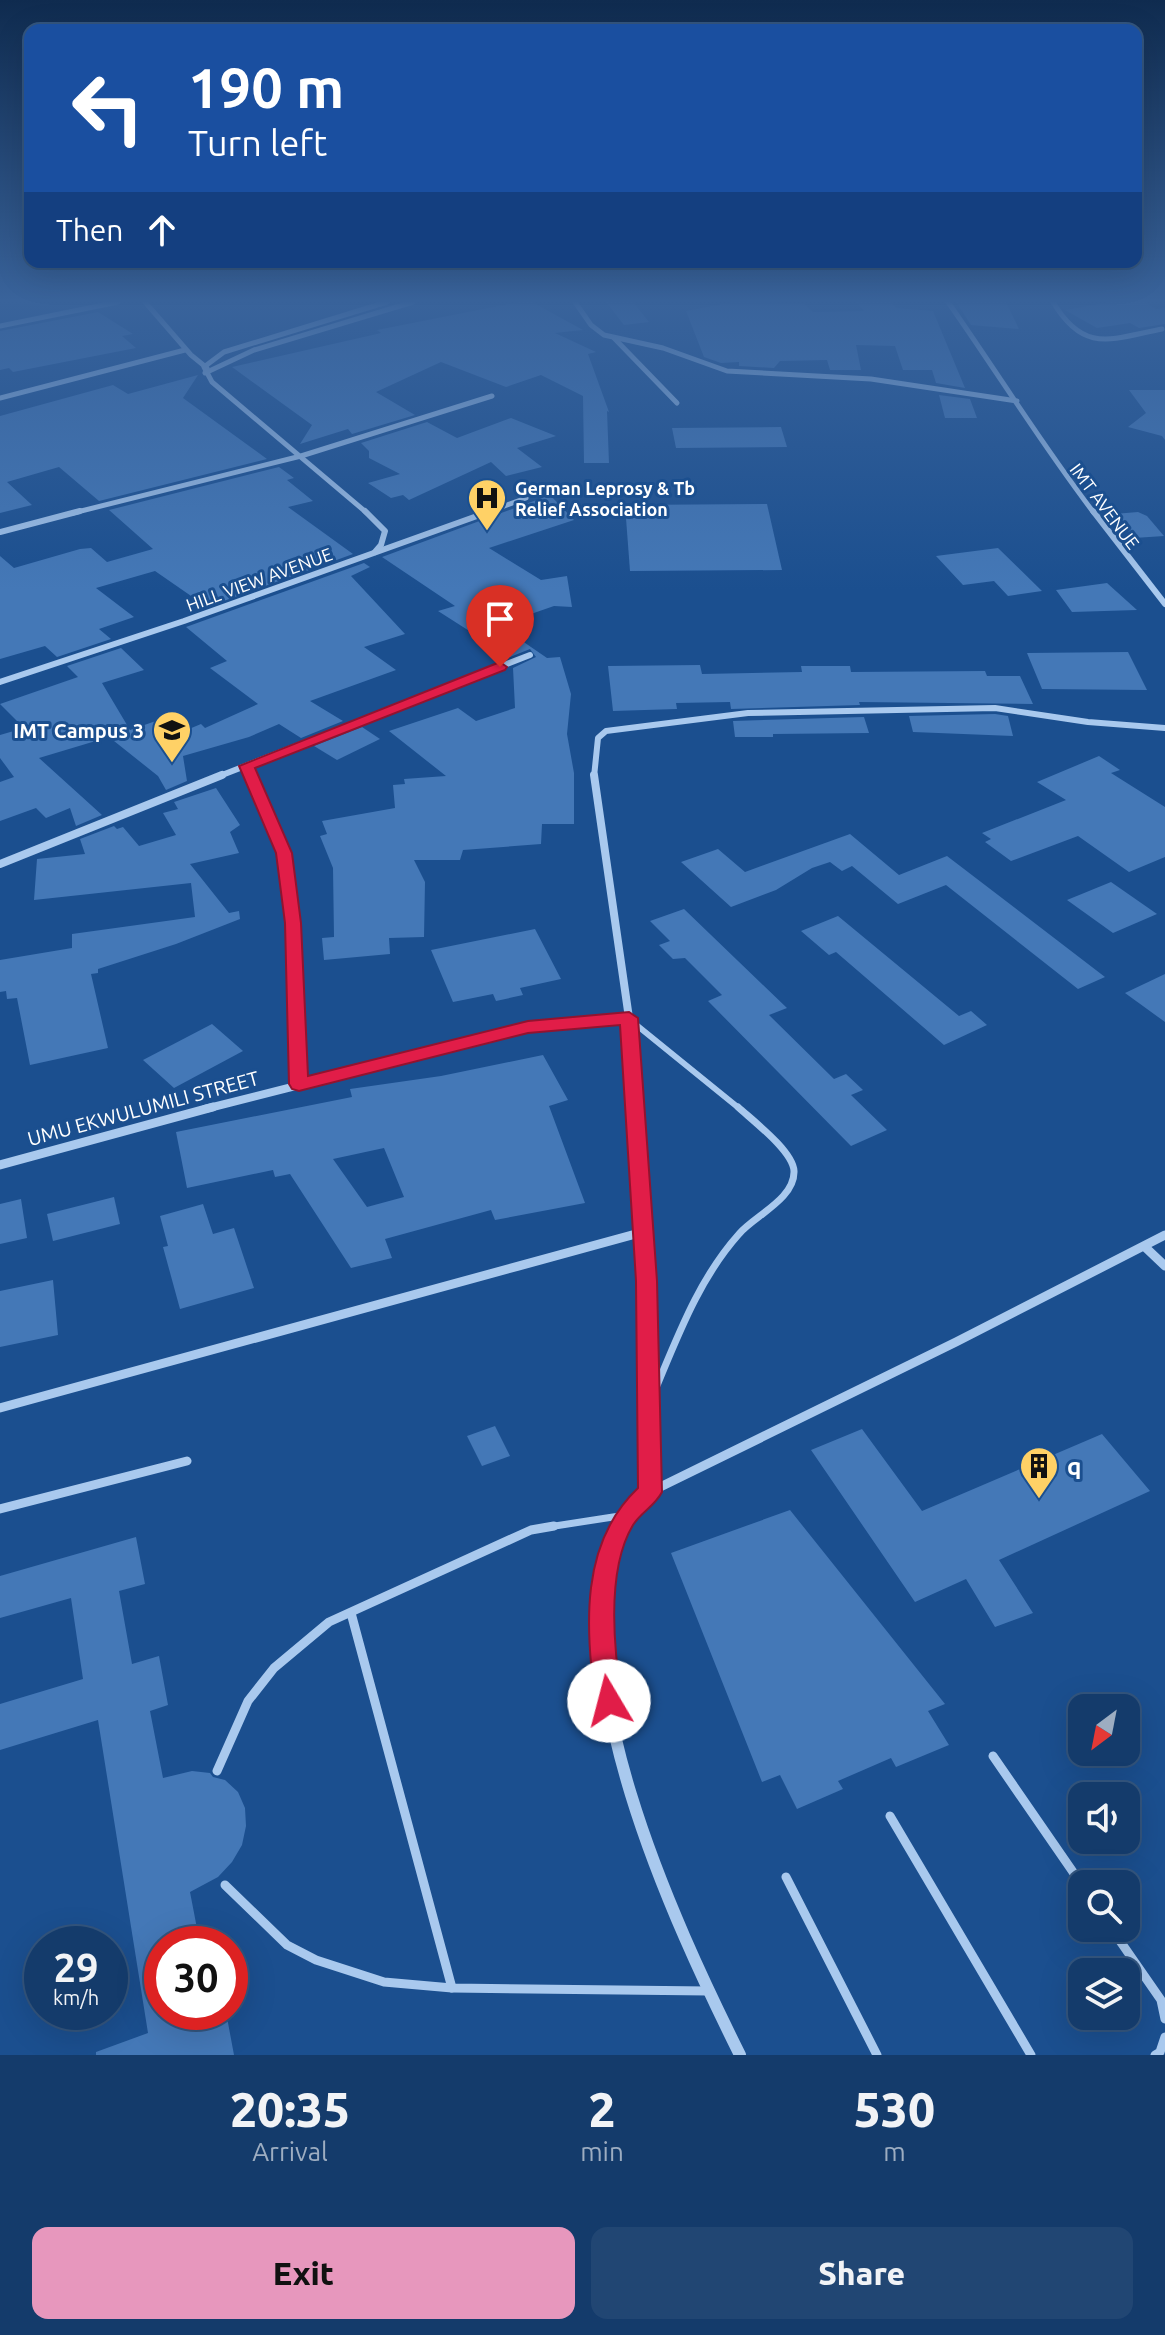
<!DOCTYPE html>
<html lang="en">
<head>
<meta charset="utf-8">
<style>
  :root { --surface:#143b6b; --page:#214673; --text:#f1f3f6; --muted:#9dadc1; --line:#33557e; --accent:#e797bd }
  body { margin:0; font-family:Ubuntu,sans-serif; background:var(--page); color:var(--text); height:100vh; display:flex; flex-direction:column; font-size:30px; white-space:nowrap }
  * { box-sizing:border-box; margin:0 }
  p { font-size:26px; color:var(--muted) }
  .icon { flex:none; width:44px; height:44px; fill:none; stroke:currentColor; stroke-width:2; stroke-linecap:round; stroke-linejoin:round }
  .map { position:relative; height:2055px; overflow:hidden }
  .drawer { display:flex; flex-direction:column; background:var(--surface); flex:1 }
  .drawer>* { flex:none }
  .hud { position:absolute; left:24px; top:24px; width:1118px; height:244px; border-radius:16px; box-shadow:0 8px 32px #0002,0 0 0 2px var(--line); background:#1a4fa0; color:#fff; overflow:hidden }
  .needle { width:52px; rotate:212deg }
  .buttons { position:absolute; left:1068px; top:1694px; display:grid; gap:16px }
  .buttons a { display:grid; place-items:center; width:72px; height:72px; border-radius:16px; background:var(--surface); box-shadow:0 8px 32px #0002,0 0 0 2px var(--line); font-size:40px }
  .speed { position:absolute; left:24px; top:1926px; display:flex; gap:16px; font-size:40px; font-weight:700; text-align:center }
  .speed>* { display:grid; place-content:center; width:104px; height:104px; border-radius:50%; background:var(--surface); box-shadow:0 8px 32px #0002,0 0 0 2px var(--line); line-height:1 }
  .speed small { font-size:20px; font-weight:400 }
  .speed .limit { border:12px solid #d22; background:#fff; color:#111 }
  .pin { position:absolute; display:grid; place-items:center; width:68px; height:68px; color:#fff; margin:-82px -34px; border-radius:50% 50% 50% 0; rotate:-45deg; box-shadow:0 0 8px #0007 }
  .pin .icon { rotate:45deg }
  .me { position:absolute; width:88px; margin:-44px; rotate:352deg; stroke-linejoin:round; filter:drop-shadow(0 0 6px #0008) }
  .turn { display:flex; align-items:center; gap:28px; height:168px; padding:0 32px; font-size:36px }
  .turn .icon { width:104px; height:104px; stroke-width:2.5 }
  .turn b { display:block; font-size:56px; line-height:68px }
  .then { display:flex; align-items:center; height:76px; padding:0 32px; background:#0003; gap:16px; font-size:30px }
  .eta { display:flex; justify-content:space-evenly; align-items:center; height:136px; text-align:center }
  .eta b { font-size:48px; font-weight:800; line-height:56px }
  .primary-button { display:flex; gap:16px; margin-top:auto; padding:16px 32px }
  .primary-button a { flex:1; height:92px; border-radius:16px; background:var(--accent); color:#111; font-size:32px; font-weight:800; line-height:92px; text-align:center }
  .primary-button a+a { background:var(--page); color:var(--text) }
  .map>svg:first-child { display:block }
  .building { fill:#4478b7; fill-rule:evenodd }
  .lines { fill:none; stroke-linecap:round; stroke-linejoin:round }
  .lane-far2 { stroke:#a9c9ee; stroke-width:6 }
  .lane-far1 { stroke:#a9c9ee; stroke-width:7 }
  .lane { stroke:#a9c9ee; stroke-width:9 }
  .street-far4 { stroke:#a9c9ee; stroke-width:5 }
  .street-far3 { stroke:#a9c9ee; stroke-width:6 }
  .street-far2 { stroke:#a9c9ee; stroke-width:8 }
  .street-far1 { stroke:#a9c9ee; stroke-width:9 }
  .street { stroke:#a9c9ee; stroke-width:12 }
  .route { fill:#e11d48; stroke:#92132f; stroke-width:2 }
  .labels { text-anchor:middle; dominant-baseline:central; stroke-width:6; stroke-linejoin:round; paint-order:stroke }
  .far-poi-label { font-size:18px; font-weight:bold; fill:#fff; stroke:#1b4f8f; text-anchor:start }
  .far-street-label { font-size:18px; fill:#fff; stroke:#1b4f8f }
  .poi-label { font-size:20px; font-weight:bold; fill:#fff; stroke:#1b4f8f; text-anchor:end }
  .street-label { font-size:20px; fill:#fff; stroke:#1b4f8f }
  .near-poi-label { font-size:24px; font-weight:bold; fill:#fff; stroke:#1b4f8f; text-anchor:start }
</style>
</head>
<body>
<div class="map">
<svg width="1165" height="2055" viewBox="0 0 1165 2055">
  <rect width="100%" height="100%" fill="#1b4f8f"/>
  <g class="building">
    <path d="M 519,302 L 532,302 L 583,330 L 555,333 L 596,352 L 588,354 L 609,412 L 607,411 L 609,463 L 584,463 L 583,396 L 541,375 L 506,387 L 441,362 L 376,392 L 415,415 L 352,434 L 348,429 L 300,444 L 312,425 L 232,367 L 381,333 L 377,330 Z"/>
    <path d="M 606,302 L 633,302 L 649,322 L 624,325 Z"/>
    <path d="M 733,302 L 804,303 L 813,312 L 864,311 L 857,302 L 891,302 L 896,308 L 933,311 L 965,388 L 936,383 L 932,370 L 903,370 L 895,346 L 856,345 L 861,370 L 830,370 L 827,360 L 780,361 L 774,368 L 739,366 L 739,362 L 721,363 L 704,357 L 686,311 Z"/>
    <path d="M 956,302 L 1006,302 L 1019,329 L 971,325 Z"/>
    <path d="M 1110,302 L 1144,302 L 1156,309 L 1165,308 L 1165,324 L 1139,328 L 1130,323 L 1097,328 L 1065,310 Z"/>
    <path d="M 98,312 L 133,334 L 122,336 L 136,348 L 13,372 L 9,368 L 0,370 L 0,331 Z"/>
    <path d="M 198,375 L 183,398 L 267,459 L 99,501 L 59,467 L 7,482 L 32,505 L 0,513 L 0,416 L 113,385 L 128,394 Z"/>
    <path d="M 1129,390 L 1165,390 L 1165,440 L 1162,436 L 1128,427 L 1146,413 Z"/>
    <path d="M 939,395 L 970,399 L 977,418 L 945,418 Z"/>
    <path d="M 511,418 L 556,436 L 517,448 L 542,467 L 506,476 L 491,462 L 409,500 L 403,495 L 391,498 L 368,483 L 400,474 L 369,458 L 369,451 L 361,443 L 427,422 L 457,438 Z"/>
    <path d="M 781,427 L 787,447 L 676,448 L 672,428 Z"/>
    <path d="M 279,467 L 294,478 L 287,480 L 313,501 L 288,507 L 353,554 L 207,607 L 155,571 L 96,588 L 134,617 L 99,629 L 111,639 L 57,657 L 45,646 L 0,659 L 0,556 L 14,568 L 80,549 L 91,548 L 107,562 L 153,549 L 109,510 Z"/>
    <path d="M 550,495 L 574,520 L 489,548 L 541,580 L 567,576 L 572,607 L 554,606 L 499,625 L 547,658 L 560,657 L 571,694 L 567,734 L 574,773 L 574,824 L 542,824 L 541,844 L 463,850 L 460,860 L 414,860 L 425,882 L 424,937 L 389,938 L 390,954 L 324,960 L 322,938 L 334,937 L 333,868 L 320,836 L 327,834 L 322,821 L 395,808 L 393,785 L 405,784 L 404,779 L 446,776 L 389,731 L 458,708 L 476,721 L 515,708 L 513,668 L 536,657 L 530,649 L 510,657 L 438,611 L 455,606 L 382,557 Z"/>
    <path d="M 767,504 L 782,570 L 630,571 L 625,505 Z"/>
    <path d="M 1138,512 L 1147,516 L 1164,536 L 1134,538 L 1114,514 Z"/>
    <path d="M 998,548 L 1042,591 L 1008,596 L 994,581 L 963,585 L 936,556 Z"/>
    <path d="M 364,563 L 370,567 L 351,576 L 405,634 L 364,647 L 396,670 L 310,701 L 343,721 L 301,738 L 279,724 L 249,737 L 183,756 L 187,781 L 166,790 L 158,776 L 109,737 L 39,758 L 102,815 L 76,826 L 70,808 L 46,818 L 36,808 L 0,821 L 0,782 L 14,777 L 0,758 L 0,735 L 24,728 L 0,704 L 78,677 L 67,666 L 121,648 L 144,670 L 102,683 L 130,730 L 173,715 L 189,729 L 201,724 L 205,728 L 258,704 L 210,668 L 227,661 L 186,627 Z"/>
    <path d="M 1107,583 L 1137,610 L 1072,612 L 1056,590 Z"/>
    <path d="M 1128,652 L 1147,690 L 1042,689 L 1027,653 Z"/>
    <path d="M 700,665 L 702,674 L 802,672 L 801,666 L 850,666 L 851,672 L 985,671 L 987,676 L 1020,676 L 1033,704 L 859,702 L 860,705 L 731,709 L 730,702 L 676,703 L 677,709 L 613,711 L 608,666 Z"/>
    <path d="M 995,714 L 1008,716 L 1013,736 L 913,732 L 909,716 Z"/>
    <path d="M 864,717 L 869,733 L 773,734 L 773,737 L 735,737 L 733,721 Z"/>
    <path d="M 362,727 L 380,739 L 337,760 L 314,746 Z"/>
    <path d="M 1099,756 L 1120,770 L 1111,773 L 1165,807 L 1165,857 L 1129,872 L 1078,836 L 1011,861 L 985,842 L 991,839 L 982,833 L 1066,800 L 1037,782 Z"/>
    <path d="M 216,788 L 240,825 L 230,832 L 239,853 L 190,864 L 229,913 L 239,911 L 240,919 L 176,944 L 98,969 L 98,973 L 91,974 L 108,1048 L 30,1065 L 17,998 L 7,999 L 6,991 L 0,992 L 0,960 L 72,948 L 72,934 L 195,917 L 191,883 L 34,900 L 37,859 L 85,854 L 80,839 L 114,826 L 117,829 L 123,827 L 139,846 L 176,835 L 163,813 L 178,809 L 174,802 Z"/>
    <path d="M 850,834 L 899,875 L 947,856 L 1105,977 L 1078,989 L 946,885 L 898,904 L 852,866 L 842,871 L 830,862 L 812,868 L 776,890 L 731,907 L 681,862 L 718,849 L 745,872 Z"/>
    <path d="M 1111,882 L 1157,914 L 1113,933 L 1067,900 Z"/>
    <path d="M 684,909 L 787,1008 L 769,1015 L 834,1079 L 846,1074 L 863,1090 L 851,1095 L 887,1130 L 851,1146 L 708,1001 L 722,995 L 685,958 L 673,959 L 659,945 L 670,941 L 650,921 Z"/>
    <path d="M 838,916 L 959,1016 L 971,1011 L 987,1025 L 944,1045 L 836,952 L 829,955 L 801,931 Z"/>
    <path d="M 535,929 L 561,979 L 520,988 L 523,995 L 496,1001 L 493,994 L 453,1002 L 431,950 Z"/>
    <path d="M 1165,974 L 1165,1022 L 1125,993 Z"/>
    <path d="M 212,1024 L 243,1051 L 174,1088 L 143,1060 Z"/>
    <path d="M 543,1055 L 568,1100 L 549,1106 L 585,1203 L 495,1220 L 491,1210 L 385,1239 L 392,1258 L 351,1268 L 290,1174 L 275,1177 L 273,1170 L 187,1188 L 176,1132 L 352,1097 L 350,1089 L 441,1076 ZM 384,1148 L 404,1197 L 367,1207 L 333,1159 Z"/>
    <path d="M 114,1197 L 120,1224 L 53,1241 L 47,1214 Z"/>
    <path d="M 21,1199 L 27,1238 L 0,1244 L 0,1204 Z"/>
    <path d="M 203,1204 L 213,1234 L 234,1228 L 254,1288 L 180,1309 L 163,1247 L 168,1246 L 160,1216 Z"/>
    <path d="M 53,1280 L 58,1335 L 0,1347 L 0,1291 Z"/>
    <path d="M 495,1426 L 510,1456 L 482,1466 L 467,1436 Z"/>
    <path d="M 862,1429 L 922,1511 L 1102,1434 L 1150,1491 L 999,1560 L 1033,1613 L 995,1627 L 966,1579 L 915,1602 L 811,1450 Z"/>
    <path d="M 790,1510 L 945,1704 L 928,1711 L 949,1745 L 896,1767 L 891,1758 L 838,1781 L 843,1789 L 797,1809 L 780,1775 L 762,1782 L 671,1553 Z"/>
    <path d="M 136,1537 L 145,1584 L 119,1591 L 132,1664 L 159,1656 L 168,1705 L 150,1711 L 163,1778 L 192,1771 L 210,1773 L 213,1777 L 225,1780 L 238,1792 L 245,1808 L 246,1826 L 242,1845 L 232,1862 L 218,1877 L 190,1892 L 200,1944 L 162,1944 L 162,2012 L 226,2012 L 234,2055 L 96,2055 L 96,2052 L 148,2033 L 98,1720 L 0,1750 L 0,1704 L 83,1679 L 71,1598 L 0,1618 L 0,1576 Z"/>
  </g>
  <g class="lines">
    <path class="lane-far2" d="M 629,1019 L 740,1109"/>
    <g class="lane-far1">
      <path d="M 650,1402 C 675,1344 696,1282 739,1234 C 754,1216 795,1199 794,1171 C 793,1151 752,1120 738,1107"/>
      <path d="M 542,1528 L 626,1515"/>
    </g>
    <g class="lane">
      <path d="M 351,1613 L 452,1988"/>
      <path d="M 993,1756 L 1082,1885"/>
      <path d="M 217,1771 L 248,1701 L 274,1668 L 329,1622 L 531,1530 L 554,1526"/>
      <path d="M 890,1816 L 1031,2055"/>
      <path d="M 786,1877 L 877,2055"/>
      <path d="M 225,1885 L 287,1945 L 316,1960 L 384,1982 L 452,1988 L 708,1991"/>
      <path d="M 1111,1928 L 1161,2000 L 1165,2019"/>
      <path d="M 1155,2055 L 1160,2052 L 1165,2037"/>
    </g>
    <g class="street-far4">
      <path d="M 145,302 L 191,355 L 207,368"/>
      <path d="M 575,302 L 591,325 L 604,335 L 663,348 L 727,371 L 871,379 L 1017,401"/>
      <path d="M 948,302 C 997,372 1042,445 1094,513"/>
      <path d="M 1053,302 C 1084,354 1111,339 1162,329"/>
      <path d="M 0,326 L 118,302"/>
      <path d="M 614,338 L 677,403"/>
      <path d="M 205,373 L 254,350 L 413,302"/>
      <path d="M 0,398 L 185,350"/>
      <path d="M 73,513 L 301,456 L 492,396"/>
      <path d="M 367,513 L 212,382 L 204,367 L 224,352 L 387,302"/>
      <path d="M 485,513 L 526,498"/>
    </g>
    <g class="street-far3">
      <path d="M 365,511 L 385,531 L 381,545 L 375,552"/>
      <path d="M 1093,511 L 1165,604"/>
      <path d="M 0,532 L 80,511"/>
      <path d="M 0,682 L 184,621 L 491,511"/>
      <path d="M 247,766 L 252,777"/>
      <path d="M 217,777 L 530,655"/>
      <path d="M 594,777 L 598,738 L 606,731 L 748,713 L 995,708 L 1088,722 L 1165,728"/>
    </g>
    <g class="street-far2">
      <path d="M 251,775 L 284,853 L 293,923 L 299,1084"/>
      <path d="M 594,775 L 629,1018 L 635,1109"/>
      <path d="M 0,864 L 222,775"/>
      <path d="M 205,1109 L 528,1027 L 629,1018"/>
    </g>
    <g class="street-far1">
      <path d="M 635,1107 L 647,1281 L 650,1492"/>
      <path d="M 0,1165 L 213,1107"/>
      <path d="M 1145,1247 L 1165,1266"/>
      <path d="M 0,1408 L 643,1232"/>
      <path d="M 0,1509 L 187,1461"/>
      <path d="M 620,1528 L 626,1515 L 650,1492 L 956,1342 L 1165,1235"/>
    </g>
    <path class="street" d="M 621,1526 C 553,1666 676,1926 740,2055"/>
  </g>
  <linearGradient id="sky" x2="0" y2="1"><stop stop-color="#0f2b4f"/><stop offset="0.51" stop-color="#39639b"/><stop offset="1" stop-color="#39639b" stop-opacity="0"/></linearGradient>
  <rect width="1165" height="590" fill="url(#sky)"/>
  <path class="route" d="M 500,662 L 507,667 L 505,670 L 255,768 L 292,853 L 301,923 L 308,1076 L 528,1021 L 629,1012 L 638,1018 L 657,1281 L 662,1492 C 655,1506 641,1512 633,1525 C 606,1570 614,1651 622,1701 L 618,1710 L 609,1714 L 599,1710 L 595,1701 C 586,1627 579,1544 638,1488 L 636,1281 L 620,1025 L 528,1033 L 299,1091 L 292,1089 L 289,1084 L 285,923 L 276,853 L 239,766 Z"/>
  <defs>
    <symbol id="hospital-pin" viewBox="-11 -11 22 30"><path d="M0 17L-7.5 6A9.5 9.5 0 1 1 7.5 6Z" fill="#ffd166" stroke="#1b4f8f"/><path d="M-5-5h3v3.5h4V-5h3V5h-3V1.5h-4V5h-3Z" fill="#111"/></symbol>
    <symbol id="school-pin" viewBox="-11 -11 22 30"><path d="M0 17L-7.5 6A9.5 9.5 0 1 1 7.5 6Z" fill="#ffd166" stroke="#1b4f8f"/><path d="M0-5L7-2L0 1L-7-2ZM-4 1L0 2.5L4 1V4Q0 6-4 4Z" fill="#111"/></symbol>
    <symbol id="building-pin" viewBox="-11 -11 22 30"><path d="M0 17L-7.5 6A9.5 9.5 0 1 1 7.5 6Z" fill="#ffd166" stroke="#1b4f8f"/><path d="M-4-6H4V6H1V3H-1V6H-4ZM-2.5-4.3h1.7v1.8h-1.7ZM.8-4.3h1.7v1.8H.8ZM-2.5-1h1.7V.8h-1.7ZM.8-1h1.7V.8H.8Z" fill="#111"/></symbol>
  </defs>
  <g fill-rule="evenodd">
    <use href="#hospital-pin" x="465" y="476" width="44" height="60"/>
    <use href="#school-pin" x="150" y="708" width="44" height="60"/>
    <use href="#building-pin" x="1017" y="1444" width="44" height="60"/>
  </g>
  <g class="labels">
    <g class="far-poi-label">
      <text x="515" y="488">German Leprosy &amp; Tb<tspan x="515" dy="21">Relief Association</tspan></text>
    </g>
    <g class="far-street-label">
      <text transform="translate(1105 506) rotate(53)">IMT AVENUE</text>
      <text transform="translate(259 579) rotate(-20)">HILL VIEW AVENUE</text>
    </g>
    <g class="poi-label">
      <text x="144" y="730">IMT Campus 3</text>
    </g>
    <g class="street-label">
      <text transform="translate(143 1108) rotate(-15)">UMU EKWULUMILI STREET</text>
    </g>
    <g class="near-poi-label">
      <text x="1067" y="1466">q</text>
    </g>
  </g>
</svg>
<div class="buttons">
<a><svg class="needle" viewBox="-14 -14 28 28"><path d="M0-13l5 13h-10z" fill="#e53935"/><path d="M0 13l5-13h-10z" fill="#9dadc1"/></svg></a>
<a><svg class="icon" aria-label="sound" viewBox="0 0 24 24"><path d="M4 9h4l5-4v14l-5-4H4zM17 9q2 3 0 6"/></svg></a>
<a><svg class="icon" aria-label="search" viewBox="0 0 24 24"><circle cx="10" cy="10" r="6"/><path d="M15 15l6 6"/></svg></a>
<a><svg class="icon" aria-label="layers" viewBox="0 0 24 24"><path d="M12 4l9 5-9 5-9-5zM3 14l9 5 9-5"/></svg></a>
</div>
<div class="speed"><div>29<small>km/h</small></div><div class="limit">30</div></div>
<div class="pin" style="left:500px;top:667px;background:#d93025"><svg class="icon" aria-label="arrive" viewBox="0 0 24 24"><path d="M6 21V4h12l-3 4 3 4H6"/></svg></div>
<svg class="me" style="left:609px;top:1701px" viewBox="-20 -20 40 40"><circle r="19" fill="#fff"/><path d="M0-13L10 11 0 6-10 11z" fill="#e11d48"/></svg>
<div class="hud">
<div class="turn"><svg class="icon" aria-label="left" viewBox="0 0 24 24"><path d="M17 20v-9H6M10 6l-5 5 5 5"/></svg><div><b>190 m</b>Turn left</div></div>
<div class="then">Then<svg class="icon" aria-label="ahead" viewBox="0 0 24 24"><path d="M12 20V5M6 11l6-6 6 6"/></svg></div>
</div>
</div>
<section class="drawer">
<div class="eta">
<div><b>20:35</b><p>Arrival</p></div>
<div><b>2</b><p>min</p></div>
<div><b>530</b><p>m</p></div>
</div>
<div class="primary-button"><a>Exit</a><a>Share</a></div>
</section>
</body>
</html>
